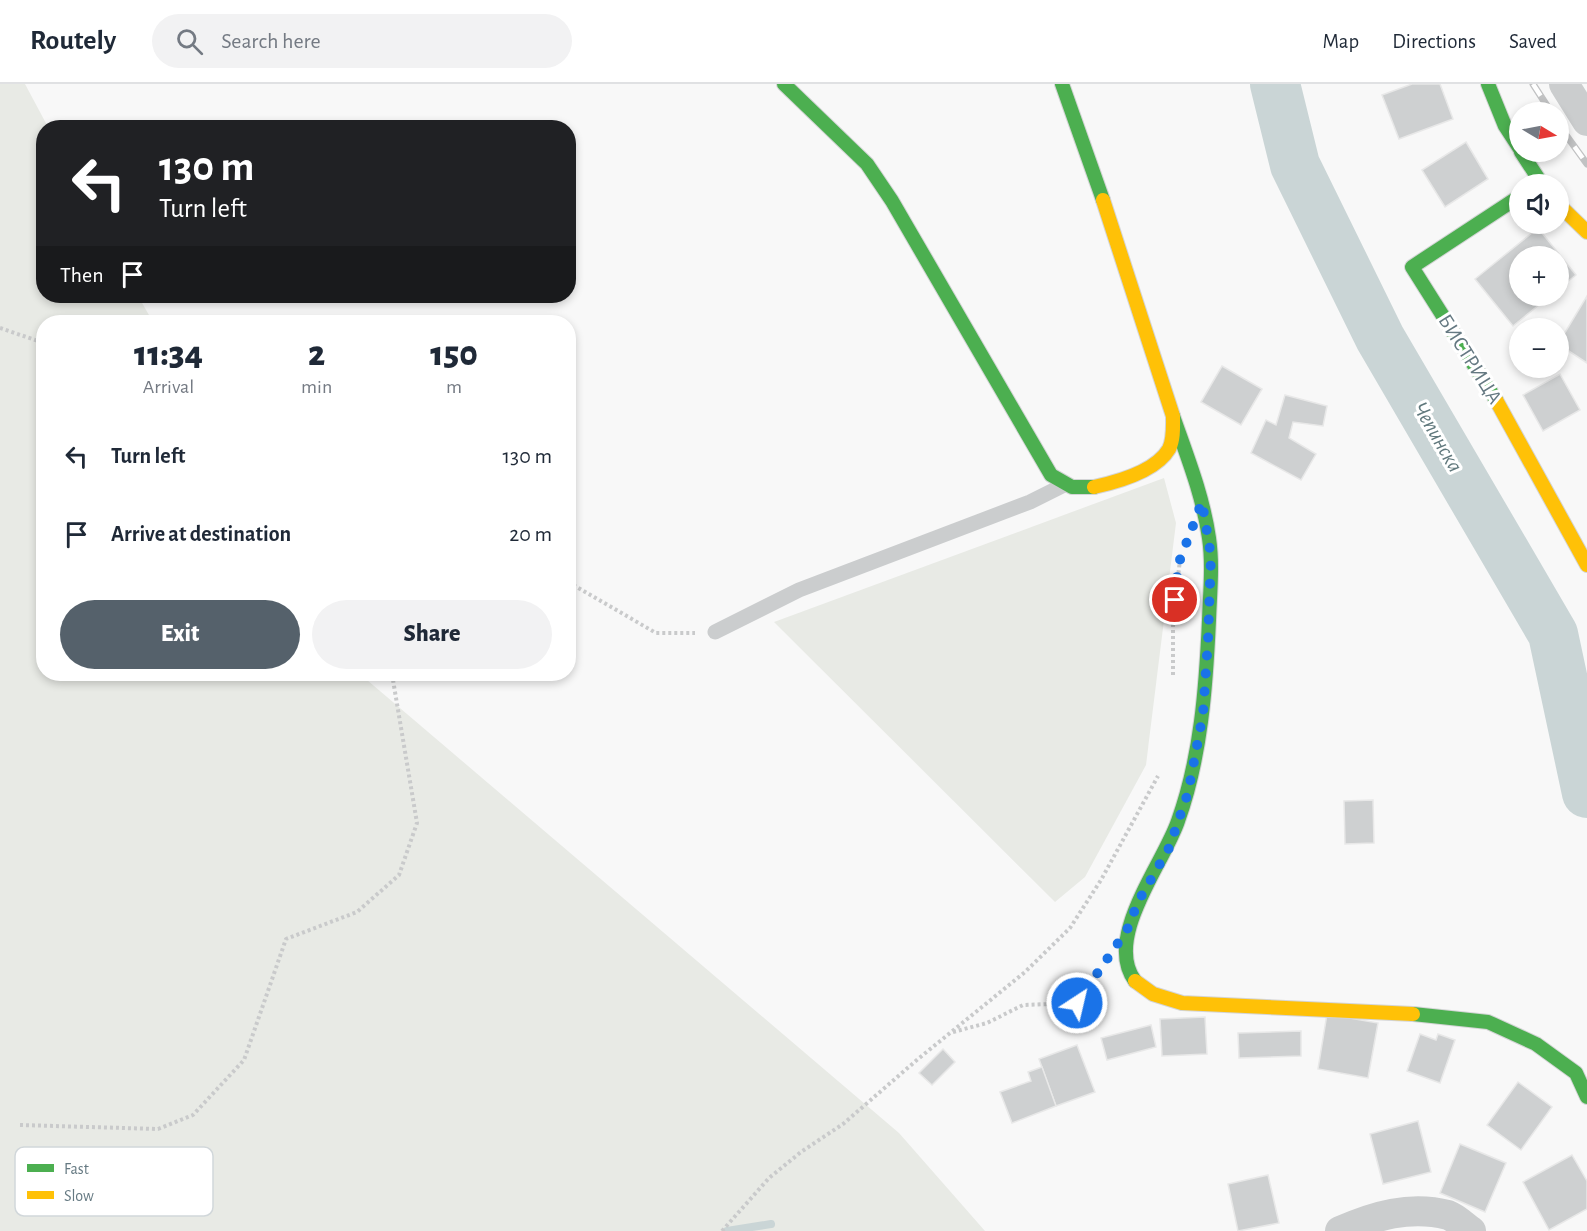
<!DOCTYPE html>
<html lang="en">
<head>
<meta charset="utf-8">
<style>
  :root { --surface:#fff; --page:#f2f2f3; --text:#1f2937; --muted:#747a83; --line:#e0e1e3; --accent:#55616b }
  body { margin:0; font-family:"Alegreya Sans",sans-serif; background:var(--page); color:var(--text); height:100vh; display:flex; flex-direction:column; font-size:22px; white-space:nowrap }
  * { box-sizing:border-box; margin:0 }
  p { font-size:20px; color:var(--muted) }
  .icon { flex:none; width:33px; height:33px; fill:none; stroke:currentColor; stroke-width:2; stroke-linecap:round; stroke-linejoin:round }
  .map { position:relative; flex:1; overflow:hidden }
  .sheet { position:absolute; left:36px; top:231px; width:540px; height:366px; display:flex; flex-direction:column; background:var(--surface); border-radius:24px; box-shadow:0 3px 9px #0003 }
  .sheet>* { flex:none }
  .top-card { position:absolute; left:36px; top:36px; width:540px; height:183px; border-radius:24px; box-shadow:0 3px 9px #0003; background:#202124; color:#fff; overflow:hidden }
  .needle { width:39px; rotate:100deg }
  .controls { position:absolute; left:1509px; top:18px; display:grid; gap:12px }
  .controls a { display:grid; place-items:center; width:60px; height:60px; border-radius:50%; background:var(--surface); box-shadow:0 3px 9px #0003; font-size:30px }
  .pin { position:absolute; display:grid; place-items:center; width:51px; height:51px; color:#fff; margin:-26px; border:3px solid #fff; border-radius:50%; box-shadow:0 2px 6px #0007 }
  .me { position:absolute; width:66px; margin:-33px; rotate:35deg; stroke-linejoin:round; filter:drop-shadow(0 0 4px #0008) }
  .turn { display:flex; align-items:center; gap:21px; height:126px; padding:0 24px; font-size:27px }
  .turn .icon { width:78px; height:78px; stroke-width:2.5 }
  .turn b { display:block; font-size:42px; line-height:51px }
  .then { display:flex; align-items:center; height:57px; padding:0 24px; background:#0003; gap:12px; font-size:22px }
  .eta { display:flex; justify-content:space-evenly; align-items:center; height:102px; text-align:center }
  .eta b { font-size:36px; font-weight:800; line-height:42px }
  .button { display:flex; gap:12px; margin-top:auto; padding:12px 24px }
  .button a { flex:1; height:69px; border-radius:36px; background:var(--accent); color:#fff; font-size:24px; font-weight:800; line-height:69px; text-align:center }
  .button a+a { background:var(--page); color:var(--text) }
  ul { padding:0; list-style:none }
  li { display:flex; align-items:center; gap:18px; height:78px; padding:0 24px }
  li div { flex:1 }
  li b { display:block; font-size:22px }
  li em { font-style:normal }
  header { display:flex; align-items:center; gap:36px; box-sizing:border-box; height:84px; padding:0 30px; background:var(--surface); border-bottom:2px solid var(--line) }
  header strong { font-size:28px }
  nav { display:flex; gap:33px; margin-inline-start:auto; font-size:21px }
  .search { width:420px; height:54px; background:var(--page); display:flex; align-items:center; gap:15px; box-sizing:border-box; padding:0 21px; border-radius:33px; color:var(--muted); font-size:22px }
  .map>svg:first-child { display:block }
  .green { fill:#e8eae5 }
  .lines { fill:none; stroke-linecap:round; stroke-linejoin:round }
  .stream { stroke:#cad5d6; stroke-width:8 }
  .river { stroke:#cad5d6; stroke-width:50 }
  .building { fill:#ced0d1; stroke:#e8e8e8; stroke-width:1.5 }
  .fast-casing { stroke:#d4d5d6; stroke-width:16 }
  .slow-casing { stroke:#d4d5d6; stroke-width:16 }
  .path { stroke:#c9cacb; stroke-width:4; stroke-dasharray:3 3; stroke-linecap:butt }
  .lane { stroke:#cbcdce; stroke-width:15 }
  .street { stroke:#cbcdce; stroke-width:30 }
  .fast { stroke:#4caf50; stroke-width:14 }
  .slow { stroke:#ffc107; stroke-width:14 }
  .rail-casing { stroke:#c1c2c3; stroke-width:7 }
  .rail { stroke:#fff; stroke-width:4.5; stroke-dasharray:14; stroke-linecap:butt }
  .route { stroke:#1a73e8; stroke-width:10; stroke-dasharray:0 18 }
  .labels { text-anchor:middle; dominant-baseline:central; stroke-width:6; stroke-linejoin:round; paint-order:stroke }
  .street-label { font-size:21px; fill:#657982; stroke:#fff }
  .water-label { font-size:22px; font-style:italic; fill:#60787c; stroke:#fff }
  .key { fill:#fff; stroke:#d1d7da; stroke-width:1.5 }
  .key-label { font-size:16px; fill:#657982 }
</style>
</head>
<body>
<header>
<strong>Routely</strong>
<div class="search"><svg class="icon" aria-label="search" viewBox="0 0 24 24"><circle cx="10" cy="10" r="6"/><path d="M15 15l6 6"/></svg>Search here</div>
<nav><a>Map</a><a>Directions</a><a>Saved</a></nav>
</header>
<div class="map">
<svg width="1587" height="1147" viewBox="0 0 1587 1147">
  <rect width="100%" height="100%" fill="#f8f8f8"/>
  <g class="green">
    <path d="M 0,0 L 25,0 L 48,43 L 44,44 L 44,212 L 138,212 L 153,238 L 44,238 L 44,590 L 360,590 L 899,1049 L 985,1147 L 0,1147 Z"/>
    <path d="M 1164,394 L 1176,439 L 1146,681 L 1085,793 L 1055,818 L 774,538 Z"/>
  </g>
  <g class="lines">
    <path class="stream" d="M 727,1147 L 771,1140"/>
    <path class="river" d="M 1275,0 L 1295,81 L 1380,254 L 1553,550 L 1587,709"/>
  </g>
  <g class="building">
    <path d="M 1412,0 L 1440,0 L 1453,35 L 1399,55 L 1382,11 Z"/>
    <path d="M 1466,58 L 1488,95 L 1445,123 L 1422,86 Z"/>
    <path d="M 1538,144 L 1576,191 L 1558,205 L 1558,172 L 1520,172 L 1520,212 L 1550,212 L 1513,242 L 1475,195 Z"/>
    <path d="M 1587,212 L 1587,279 L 1558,260 Z"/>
    <path d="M 1222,282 L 1262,305 L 1241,341 L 1201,318 Z"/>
    <path d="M 1560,290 L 1580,326 L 1543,347 L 1523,311 Z"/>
    <path d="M 1285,311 L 1327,322 L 1323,342 L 1293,338 L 1289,354 L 1316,370 L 1301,396 L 1251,369 L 1266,336 L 1276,341 Z"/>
    <path d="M 1373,716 L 1374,759 L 1345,760 L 1344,717 Z"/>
    <path d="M 1327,930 L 1378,939 L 1368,994 L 1318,985 Z"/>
    <path d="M 1205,933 L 1207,970 L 1162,972 L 1160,935 Z"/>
    <path d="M 1151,941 L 1156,963 L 1107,976 L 1101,954 Z"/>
    <path d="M 1301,947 L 1301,972 L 1239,974 L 1238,949 Z"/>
    <path d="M 1420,950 L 1436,956 L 1438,950 L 1455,956 L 1440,999 L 1407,987 Z"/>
    <path d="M 1077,961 L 1095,1008 L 1056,1022 L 1039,975 Z"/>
    <path d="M 943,965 L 955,978 L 932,1001 L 919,989 Z"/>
    <path d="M 1042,983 L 1056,1022 L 1012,1039 L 1000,1008 L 1031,997 L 1028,988 Z"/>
    <path d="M 1518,998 L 1552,1023 L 1521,1066 L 1487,1041 Z"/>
    <path d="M 1418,1037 L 1431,1088 L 1383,1100 L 1370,1050 Z"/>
    <path d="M 1460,1060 L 1506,1079 L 1485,1128 L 1440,1109 Z"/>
    <path d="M 1572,1071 L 1587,1097 L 1587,1125 L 1549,1146 L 1523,1098 Z"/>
    <path d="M 1268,1091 L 1279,1139 L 1238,1147 L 1228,1100 Z"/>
  </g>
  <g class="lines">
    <defs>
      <g id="fast">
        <path d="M 784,0 L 867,80 L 892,117 L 1051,391 L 1072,403 L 1094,403"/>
        <path d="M 1062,0 L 1103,116"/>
        <path d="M 1488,0 L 1505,42 L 1520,65"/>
        <path d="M 1521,68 L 1542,100"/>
        <path d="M 1496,316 L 1412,183 L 1520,112"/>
        <path d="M 1135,897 C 1103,854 1164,779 1178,737 C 1201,673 1206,603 1209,536 C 1210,508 1213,481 1209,454 C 1203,412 1187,372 1173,332"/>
        <path d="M 1413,930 L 1488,938 L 1536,960 L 1576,989 L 1587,1013"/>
      </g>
      <g id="slow">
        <path d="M 1558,120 L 1587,148"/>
        <path d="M 1496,316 L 1587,481"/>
        <path d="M 1094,403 C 1117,398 1156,387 1169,365 C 1174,355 1173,342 1173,332 L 1103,116"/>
        <path d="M 1135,897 L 1153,910 L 1182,919 L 1413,930"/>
      </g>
    </defs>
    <use href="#fast" class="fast-casing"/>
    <use href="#slow" class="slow-casing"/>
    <g class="path">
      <path d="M 0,244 L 44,259"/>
      <path d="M 568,498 L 656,549 L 695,549"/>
      <path d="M 1173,591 L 1173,534 L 1180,476"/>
      <path d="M 953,948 L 987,939 L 1023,921 L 1077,919 L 1098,889"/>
      <path d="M 20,1041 L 158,1045 L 193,1031 L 244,976 L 286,855 L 357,828 L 399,791 L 417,739 L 392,590"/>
      <path d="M 722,1147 L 769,1094 L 801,1068 L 843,1040 L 918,975 L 1025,888 L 1070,844 L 1101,796 L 1158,692"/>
    </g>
    <path class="lane" d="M 715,548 L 799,506 L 1030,418 L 1064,401"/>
    <g class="street">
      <path d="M 1564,0 L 1587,37"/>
      <path d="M 1340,1147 C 1374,1132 1410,1121 1448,1131 C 1456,1134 1464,1142 1471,1147"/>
    </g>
    <use href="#fast" class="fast"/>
    <use href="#slow" class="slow"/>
    <defs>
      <g id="rail">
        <path d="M 1533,0 L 1551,28"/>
        <path d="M 1558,40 L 1587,80"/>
      </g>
    </defs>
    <use href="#rail" class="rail-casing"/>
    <use href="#rail" class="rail"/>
  </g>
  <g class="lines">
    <path class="route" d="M 1077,919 L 1127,846 L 1138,818 L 1169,764 L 1188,709 L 1203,630 L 1208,556 L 1211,472 L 1202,418 L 1178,481 L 1175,516"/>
  </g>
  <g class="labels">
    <g class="street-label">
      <text transform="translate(1470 275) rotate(58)">БИСТРИЦА</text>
    </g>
    <g class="water-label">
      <text transform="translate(1438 353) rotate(60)">Чепинска</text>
    </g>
  </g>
  <rect x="15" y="1063" width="198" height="69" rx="9" class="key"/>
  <rect x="27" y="1080" width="27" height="8" fill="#4caf50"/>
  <rect x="27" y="1107" width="27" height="8" fill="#ffc107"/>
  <g class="key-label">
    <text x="64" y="1090">Fast</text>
    <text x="64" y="1117">Slow</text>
  </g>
</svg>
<div class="controls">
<a><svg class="needle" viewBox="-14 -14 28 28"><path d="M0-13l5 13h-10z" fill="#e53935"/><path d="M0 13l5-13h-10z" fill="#747a83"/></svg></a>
<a><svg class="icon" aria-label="sound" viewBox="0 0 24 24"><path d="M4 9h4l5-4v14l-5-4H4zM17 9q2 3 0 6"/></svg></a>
<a>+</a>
<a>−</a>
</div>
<div class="pin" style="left:1175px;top:516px;background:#d93025"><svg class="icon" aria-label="arrive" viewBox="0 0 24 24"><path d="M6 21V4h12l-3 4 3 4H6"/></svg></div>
<svg class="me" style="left:1077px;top:919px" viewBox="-20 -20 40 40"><circle r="17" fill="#1a73e8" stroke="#fff" stroke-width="3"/><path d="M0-11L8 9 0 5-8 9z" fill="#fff"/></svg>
<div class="top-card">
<div class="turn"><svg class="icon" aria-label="left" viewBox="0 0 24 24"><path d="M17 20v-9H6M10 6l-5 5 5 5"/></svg><div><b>130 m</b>Turn left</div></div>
<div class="then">Then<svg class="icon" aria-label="arrive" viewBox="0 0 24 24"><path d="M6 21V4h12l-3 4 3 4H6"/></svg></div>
</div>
<section class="sheet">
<div class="eta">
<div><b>11:34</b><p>Arrival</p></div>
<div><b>2</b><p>min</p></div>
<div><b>150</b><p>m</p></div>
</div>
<ul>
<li><svg class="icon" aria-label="left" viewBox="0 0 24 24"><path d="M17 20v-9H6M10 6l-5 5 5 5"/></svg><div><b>Turn left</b></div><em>130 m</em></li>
<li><svg class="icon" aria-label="arrive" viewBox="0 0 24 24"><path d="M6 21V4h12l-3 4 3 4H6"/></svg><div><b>Arrive at destination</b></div><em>20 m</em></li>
</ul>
<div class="button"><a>Exit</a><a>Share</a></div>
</section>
</div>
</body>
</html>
